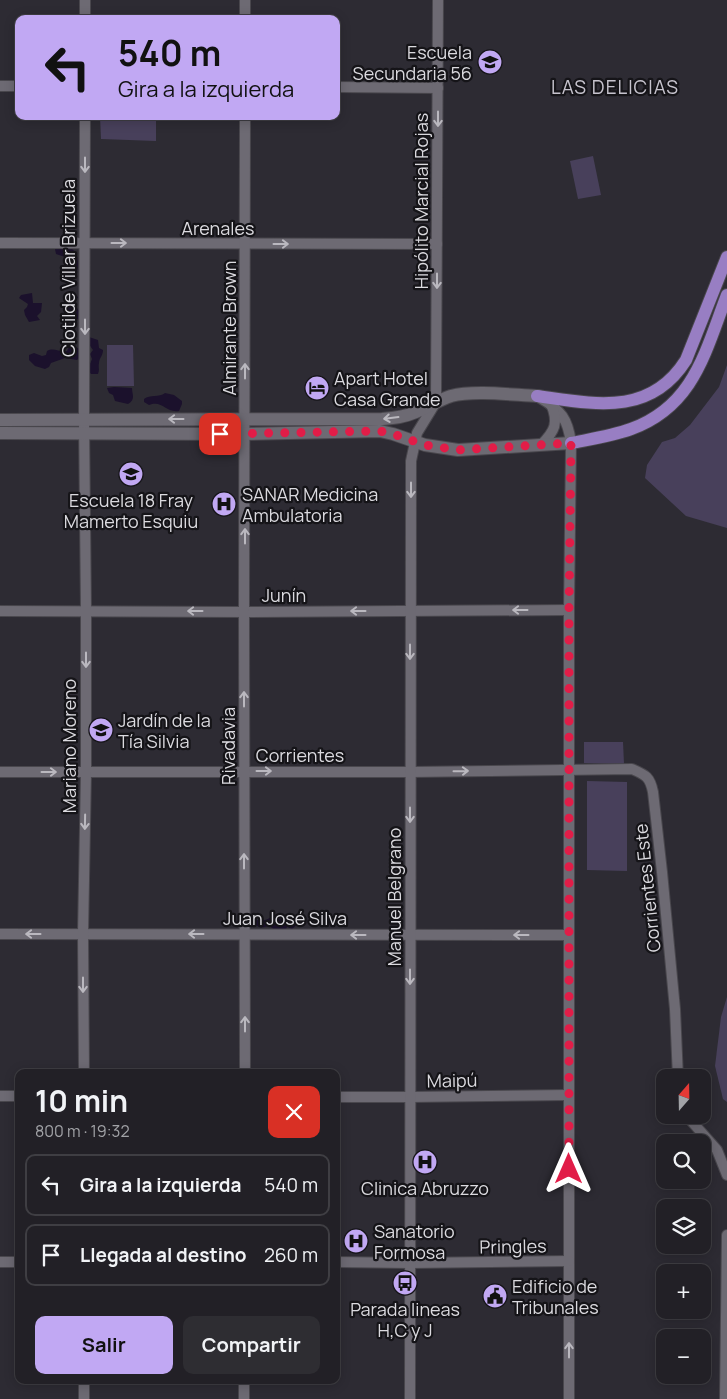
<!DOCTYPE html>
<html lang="es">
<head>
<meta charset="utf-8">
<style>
  :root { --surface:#222026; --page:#2e2d32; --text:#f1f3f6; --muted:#a2a3a7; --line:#3f3e43; --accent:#c1a8f3 }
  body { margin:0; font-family:Manrope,sans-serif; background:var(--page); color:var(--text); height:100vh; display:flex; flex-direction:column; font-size:19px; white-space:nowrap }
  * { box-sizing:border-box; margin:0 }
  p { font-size:16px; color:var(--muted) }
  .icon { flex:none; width:28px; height:28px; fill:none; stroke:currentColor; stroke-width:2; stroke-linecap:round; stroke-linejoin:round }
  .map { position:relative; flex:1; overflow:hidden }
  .panel { position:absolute; left:15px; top:1069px; width:325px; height:315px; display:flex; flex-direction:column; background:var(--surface); border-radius:10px; box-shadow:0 2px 12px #0003,0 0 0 1px var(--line) }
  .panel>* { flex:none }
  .banner { position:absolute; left:15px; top:15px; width:325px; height:105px; border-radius:10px; box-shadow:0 2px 12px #0003,0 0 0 1px var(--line); background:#c1a8f3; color:#111; overflow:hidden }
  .needle { width:32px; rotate:20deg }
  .controls { position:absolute; left:656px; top:1069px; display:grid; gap:10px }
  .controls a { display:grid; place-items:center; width:55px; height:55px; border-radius:10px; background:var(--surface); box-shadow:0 2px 12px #0003,0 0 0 1px var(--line); font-size:25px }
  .pin { position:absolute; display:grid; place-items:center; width:42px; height:42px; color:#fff; margin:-21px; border-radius:10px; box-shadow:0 2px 8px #0006 }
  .me { position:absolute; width:55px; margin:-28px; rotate:0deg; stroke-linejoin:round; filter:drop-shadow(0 0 4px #0008) }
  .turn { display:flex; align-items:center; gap:18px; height:105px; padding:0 20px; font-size:22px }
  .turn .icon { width:65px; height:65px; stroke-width:2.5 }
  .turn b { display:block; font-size:35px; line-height:42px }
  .round { display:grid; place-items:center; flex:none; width:52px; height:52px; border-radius:10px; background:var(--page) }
  .overview { display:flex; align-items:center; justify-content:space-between; height:85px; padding:0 20px }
  h1 { font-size:30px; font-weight:700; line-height:38px }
  .primary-button { display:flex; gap:10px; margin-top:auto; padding:10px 20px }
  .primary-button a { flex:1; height:58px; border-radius:10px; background:var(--accent); color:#111; font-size:20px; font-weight:700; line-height:58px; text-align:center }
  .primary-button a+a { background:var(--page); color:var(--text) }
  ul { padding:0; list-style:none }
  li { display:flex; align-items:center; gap:15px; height:62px; margin:0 10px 8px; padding:0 10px; border:2px solid var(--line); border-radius:10px }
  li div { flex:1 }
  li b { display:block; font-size:19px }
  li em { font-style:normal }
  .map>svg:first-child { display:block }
  .green { fill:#48405b }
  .water { fill:#1b112c }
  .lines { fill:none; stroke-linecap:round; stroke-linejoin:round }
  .minor-casing { stroke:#49474d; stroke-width:12 }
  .secondary-casing { stroke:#49474d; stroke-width:14 }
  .primary-casing { stroke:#49474d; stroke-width:14 }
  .minor { stroke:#6d6a73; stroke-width:10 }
  .secondary { stroke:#6d6a73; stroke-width:12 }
  .primary { stroke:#987ec3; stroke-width:12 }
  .oneway { stroke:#bab8bf }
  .route { stroke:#e11d48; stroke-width:9; stroke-dasharray:0 16.2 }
  .labels { text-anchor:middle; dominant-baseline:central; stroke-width:4.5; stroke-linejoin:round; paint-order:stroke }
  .poi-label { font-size:18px; fill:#dbdadf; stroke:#151418; text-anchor:start }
  .street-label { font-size:18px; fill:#dbdadf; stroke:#151418 }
  .neighbourhood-label { font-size:19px; letter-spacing:1px; fill:#c6c3cd; stroke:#151418 }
</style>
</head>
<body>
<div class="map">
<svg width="727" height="1399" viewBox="0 0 727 1399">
  <rect width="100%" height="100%" fill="#2d2b33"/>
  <g class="green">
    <path d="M 100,116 L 156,116 L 156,141 L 101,139 Z"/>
    <path d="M 593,156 L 601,195 L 578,199 L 570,161 Z"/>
    <path d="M 107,345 L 133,345 L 134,386 L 107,386 Z"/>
    <path d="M 727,365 L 727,528 L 686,516 L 645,478 L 647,465 L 662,442 L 675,438 L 690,425 L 719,387 Z"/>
    <path d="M 584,742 L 623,742 L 624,764 L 584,763 Z"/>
    <path d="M 587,781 L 627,782 L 627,871 L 587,870 Z"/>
    <path d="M 727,997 L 727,1102 L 723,1099 L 715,1066 L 721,1017 Z"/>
  </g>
  <g class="water">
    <path d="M 56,247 C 60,248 66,247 70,248 C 78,251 79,264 77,271 L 70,271 L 68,265 L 68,258 L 56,254 L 55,249 Z"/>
    <path d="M 32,293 L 33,303 L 42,303 L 41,312 L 37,316 L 40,320 L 29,322 L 25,315 L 24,310 L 27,307 L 28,304 L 19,298 L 21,295 Z"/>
    <path d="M 70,293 L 72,293 L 78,297 L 74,304 L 79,311 L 78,319 L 70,320 L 64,313 C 64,309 67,309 68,305 C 69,300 67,298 70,293 Z"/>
    <path d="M 89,337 L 98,340 L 99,348 L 103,350 C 103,356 99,358 99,363 C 98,368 100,369 98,374 L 91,374 C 86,369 90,365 92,359 L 90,354 L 93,350 L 88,343 Z"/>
    <path d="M 70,345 L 80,349 L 80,357 L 77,360 L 65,358 L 51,363 L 49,367 L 45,369 L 35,366 L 29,360 L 29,355 L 34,353 L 42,356 L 46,355 L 47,351 C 54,347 60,353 67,351 Z"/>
    <path d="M 114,387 L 132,388 C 132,395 136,399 128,404 L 115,401 L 113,395 L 109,393 L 107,388 Z"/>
    <path d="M 165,393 L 174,395 L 182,401 L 182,404 L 179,411 C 165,413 163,400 149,405 L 144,402 L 144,399 C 150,394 159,398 165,393 Z"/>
    <path d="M 274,915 L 284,921 L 288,917 L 291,918 L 298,924 L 292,929 L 287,927 L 285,931 L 275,930 L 269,926 C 263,927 259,930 255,923 L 256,920 C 266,921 266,920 274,915 Z"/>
  </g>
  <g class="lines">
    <defs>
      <g id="minor">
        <path d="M 245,0 L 245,19"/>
        <path d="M 85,19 L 85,0"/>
        <path d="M 0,86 L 19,86"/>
        <path d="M 336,87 L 438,88"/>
        <path d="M 0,243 L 437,244"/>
        <path d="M 540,398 C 561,410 568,419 571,443 L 569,610 L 569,1399"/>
        <path d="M 541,445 C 555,431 559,423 551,404"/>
        <path d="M 0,611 L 244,612 L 569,610"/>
        <path d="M 0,772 L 410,772 L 632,769 C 646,775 650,777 653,792 L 662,872 L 675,1009 L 678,1078"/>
        <path d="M 0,934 L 569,935"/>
        <path d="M 84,1072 L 83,934 L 86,772 L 86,611 L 84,420 L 85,116"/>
        <path d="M 245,1072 L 244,612 L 245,116"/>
        <path d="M 0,1096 L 19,1096"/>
        <path d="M 336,1097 L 410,1097 L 568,1095"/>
        <path d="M 686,1115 L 717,1150 L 727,1175"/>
        <path d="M 0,1262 L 19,1262"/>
        <path d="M 336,1262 L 410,1263 L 569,1261"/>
        <path d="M 84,1399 L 84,1380"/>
        <path d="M 244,1399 L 244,1380"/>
        <path d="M 410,1399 L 411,461 L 417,433 L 436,402 L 438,0"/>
        <path d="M 725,1399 L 727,1235"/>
      </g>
      <g id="secondary">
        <path d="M 0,420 L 382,419 C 394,418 405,417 416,412 C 428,407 439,400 451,396 C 474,390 513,395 537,396"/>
        <path d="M 0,433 L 239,434 L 380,431 L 393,434 L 425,445 L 458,450 L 571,443"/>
      </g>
      <g id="primary">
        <path d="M 537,396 C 594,404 650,417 686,360 L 727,257"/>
        <path d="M 571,443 C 591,439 612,436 631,429 C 694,406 705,352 727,295"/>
      </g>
    </defs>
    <use href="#minor" class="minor-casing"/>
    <use href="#secondary" class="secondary-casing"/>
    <use href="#primary" class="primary-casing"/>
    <use href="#minor" class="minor"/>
    <use href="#secondary" class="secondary"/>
    <use href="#primary" class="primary"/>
  </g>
  <defs><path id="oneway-shaft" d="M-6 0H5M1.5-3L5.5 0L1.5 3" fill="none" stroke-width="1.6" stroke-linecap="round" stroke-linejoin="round" transform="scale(1.25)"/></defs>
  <g class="oneway">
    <use href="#oneway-shaft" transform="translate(438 119) rotate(90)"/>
    <use href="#oneway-shaft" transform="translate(85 165) rotate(90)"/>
    <use href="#oneway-shaft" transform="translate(119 243)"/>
    <use href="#oneway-shaft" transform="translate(281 244)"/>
    <use href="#oneway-shaft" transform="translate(437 281) rotate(90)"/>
    <use href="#oneway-shaft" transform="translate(85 327) rotate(90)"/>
    <use href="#oneway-shaft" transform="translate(245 371) rotate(-90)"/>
    <use href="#oneway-shaft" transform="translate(391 418) rotate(173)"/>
    <use href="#oneway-shaft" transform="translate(176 419) rotate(-180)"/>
    <use href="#oneway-shaft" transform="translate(411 490) rotate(90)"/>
    <use href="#oneway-shaft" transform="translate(245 536) rotate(-90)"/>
    <use href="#oneway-shaft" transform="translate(520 610) rotate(180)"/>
    <use href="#oneway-shaft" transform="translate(195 611) rotate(-180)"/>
    <use href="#oneway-shaft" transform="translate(358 611) rotate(180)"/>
    <use href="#oneway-shaft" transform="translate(410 652) rotate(90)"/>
    <use href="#oneway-shaft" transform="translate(86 660) rotate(90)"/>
    <use href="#oneway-shaft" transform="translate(244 699) rotate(-90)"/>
    <use href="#oneway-shaft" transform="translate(264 771)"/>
    <use href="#oneway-shaft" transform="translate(461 771) rotate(-1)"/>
    <use href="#oneway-shaft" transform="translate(49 772)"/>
    <use href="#oneway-shaft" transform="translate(410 815) rotate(90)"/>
    <use href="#oneway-shaft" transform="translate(85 822) rotate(91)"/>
    <use href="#oneway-shaft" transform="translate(244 861) rotate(-90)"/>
    <use href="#oneway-shaft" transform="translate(33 934) rotate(-180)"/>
    <use href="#oneway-shaft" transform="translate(196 934) rotate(-180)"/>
    <use href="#oneway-shaft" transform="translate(358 935) rotate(-180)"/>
    <use href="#oneway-shaft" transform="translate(521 935) rotate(-180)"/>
    <use href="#oneway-shaft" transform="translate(410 977) rotate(90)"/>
    <use href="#oneway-shaft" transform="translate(83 985) rotate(90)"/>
    <use href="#oneway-shaft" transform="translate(245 1024) rotate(-90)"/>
    <use href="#oneway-shaft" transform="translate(569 1350) rotate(-90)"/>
  </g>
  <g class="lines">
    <path class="route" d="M 220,434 L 380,431 L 393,434 L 425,445 L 458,450 L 571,443 L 569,610 L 569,1169"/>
  </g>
  <defs>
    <symbol id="school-disc" viewBox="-11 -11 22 22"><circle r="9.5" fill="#c1a8f3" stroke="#151418"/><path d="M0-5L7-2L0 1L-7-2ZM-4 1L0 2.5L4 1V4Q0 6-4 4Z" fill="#111"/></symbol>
    <symbol id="hotel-disc" viewBox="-11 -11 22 22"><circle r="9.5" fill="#c1a8f3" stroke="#151418"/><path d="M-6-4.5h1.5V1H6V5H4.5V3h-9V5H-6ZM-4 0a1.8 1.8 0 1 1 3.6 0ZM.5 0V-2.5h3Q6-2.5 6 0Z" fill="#111"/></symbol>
    <symbol id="hospital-disc" viewBox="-11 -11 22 22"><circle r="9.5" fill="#c1a8f3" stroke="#151418"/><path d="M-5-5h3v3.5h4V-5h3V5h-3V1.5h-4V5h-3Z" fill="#111"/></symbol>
    <symbol id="bus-disc" viewBox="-11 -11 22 22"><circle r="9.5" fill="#c1a8f3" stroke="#151418"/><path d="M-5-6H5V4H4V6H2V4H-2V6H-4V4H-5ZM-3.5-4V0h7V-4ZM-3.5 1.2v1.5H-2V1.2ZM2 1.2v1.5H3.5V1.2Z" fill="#111"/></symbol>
    <symbol id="civic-disc" viewBox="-11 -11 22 22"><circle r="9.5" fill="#c1a8f3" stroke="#151418"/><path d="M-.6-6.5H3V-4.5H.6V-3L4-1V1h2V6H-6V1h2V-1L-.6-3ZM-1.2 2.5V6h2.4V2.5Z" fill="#111"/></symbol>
  </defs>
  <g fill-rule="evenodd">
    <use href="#school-disc" x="476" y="48" width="28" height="28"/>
    <use href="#hotel-disc" x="303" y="374" width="28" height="28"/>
    <use href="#school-disc" x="117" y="460" width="28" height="28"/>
    <use href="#hospital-disc" x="210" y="490" width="28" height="28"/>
    <use href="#school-disc" x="87" y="716" width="28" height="28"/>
    <use href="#hospital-disc" x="411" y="1148" width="28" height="28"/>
    <use href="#hospital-disc" x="342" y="1227" width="28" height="28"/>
    <use href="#bus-disc" x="391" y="1269" width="28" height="28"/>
    <use href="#civic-disc" x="481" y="1282" width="28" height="28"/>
  </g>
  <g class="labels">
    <g class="poi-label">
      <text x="472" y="52" text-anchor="end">Escuela<tspan x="472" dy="21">Secundaria 56</tspan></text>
      <text x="334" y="378">Apart Hotel<tspan x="334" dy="21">Casa Grande</tspan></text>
      <text x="242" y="494">SANAR Medicina<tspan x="242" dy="21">Ambulatoria</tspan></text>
      <text x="131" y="500" text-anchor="middle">Escuela 18 Fray<tspan x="131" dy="21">Mamerto Esquiu</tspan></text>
      <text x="118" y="720">Jardín de la<tspan x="118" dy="21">Tía Silvia</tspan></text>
      <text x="425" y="1188" text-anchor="middle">Clinica Abruzzo</text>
      <text x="374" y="1231">Sanatorio<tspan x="374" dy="21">Formosa</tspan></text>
      <text x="512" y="1286">Edificio de<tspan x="512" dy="21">Tribunales</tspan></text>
      <text x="405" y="1309" text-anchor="middle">Parada lineas<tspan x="405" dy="21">H,C y J</tspan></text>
    </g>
    <g class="street-label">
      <text transform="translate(421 201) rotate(-90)">Hipólito Marcial Rojas</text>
      <text x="218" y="228">Arenales</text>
      <text transform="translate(68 268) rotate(-90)">Clotilde Villar Brizuela</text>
      <text transform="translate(229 328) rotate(-90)">Almirante Brown</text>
      <text x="284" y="595">Junín</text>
      <text transform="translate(69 746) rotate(-90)">Mariano Moreno</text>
      <text transform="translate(228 746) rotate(-90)">Rivadavia</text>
      <text x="300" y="755">Corrientes</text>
      <text transform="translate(647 888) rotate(-96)">Corrientes Este</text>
      <text transform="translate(394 897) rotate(-90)">Manuel Belgrano</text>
      <text x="285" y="918">Juan José Silva</text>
      <text transform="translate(452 1080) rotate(-1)">Maipú</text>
      <text transform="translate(513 1246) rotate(-1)">Pringles</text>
    </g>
    <g class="neighbourhood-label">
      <text x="615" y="87">LAS DELICIAS</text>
    </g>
  </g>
</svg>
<div class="controls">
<a><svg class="needle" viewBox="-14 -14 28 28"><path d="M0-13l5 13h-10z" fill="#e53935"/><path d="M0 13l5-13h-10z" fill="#a2a3a7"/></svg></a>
<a><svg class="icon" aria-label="search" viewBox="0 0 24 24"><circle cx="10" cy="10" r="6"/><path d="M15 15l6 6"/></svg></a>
<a><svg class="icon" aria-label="layers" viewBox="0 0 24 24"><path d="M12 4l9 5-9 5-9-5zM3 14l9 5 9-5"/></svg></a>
<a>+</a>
<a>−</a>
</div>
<div class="pin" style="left:220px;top:434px;background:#d93025"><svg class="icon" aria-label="arrive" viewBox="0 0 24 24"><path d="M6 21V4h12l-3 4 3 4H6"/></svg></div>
<svg class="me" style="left:569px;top:1169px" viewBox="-20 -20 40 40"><path d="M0-17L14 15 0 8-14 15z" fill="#e11d48" stroke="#fff" stroke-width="4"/></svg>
<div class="banner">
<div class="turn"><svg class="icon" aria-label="left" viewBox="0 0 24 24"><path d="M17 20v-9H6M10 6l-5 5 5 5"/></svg><div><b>540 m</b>Gira a la izquierda</div></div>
</div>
<section class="panel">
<div class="overview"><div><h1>10 min</h1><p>800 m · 19:32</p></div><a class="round" style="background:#d93025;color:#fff"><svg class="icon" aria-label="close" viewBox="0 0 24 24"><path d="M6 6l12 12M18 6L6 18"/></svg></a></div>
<ul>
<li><svg class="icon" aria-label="left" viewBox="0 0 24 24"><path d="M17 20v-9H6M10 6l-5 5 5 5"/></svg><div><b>Gira a la izquierda</b></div><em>540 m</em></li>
<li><svg class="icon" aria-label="arrive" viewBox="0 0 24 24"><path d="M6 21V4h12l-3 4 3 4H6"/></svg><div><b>Llegada al destino</b></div><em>260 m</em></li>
</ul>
<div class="primary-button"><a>Salir</a><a>Compartir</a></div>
</section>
</div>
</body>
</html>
